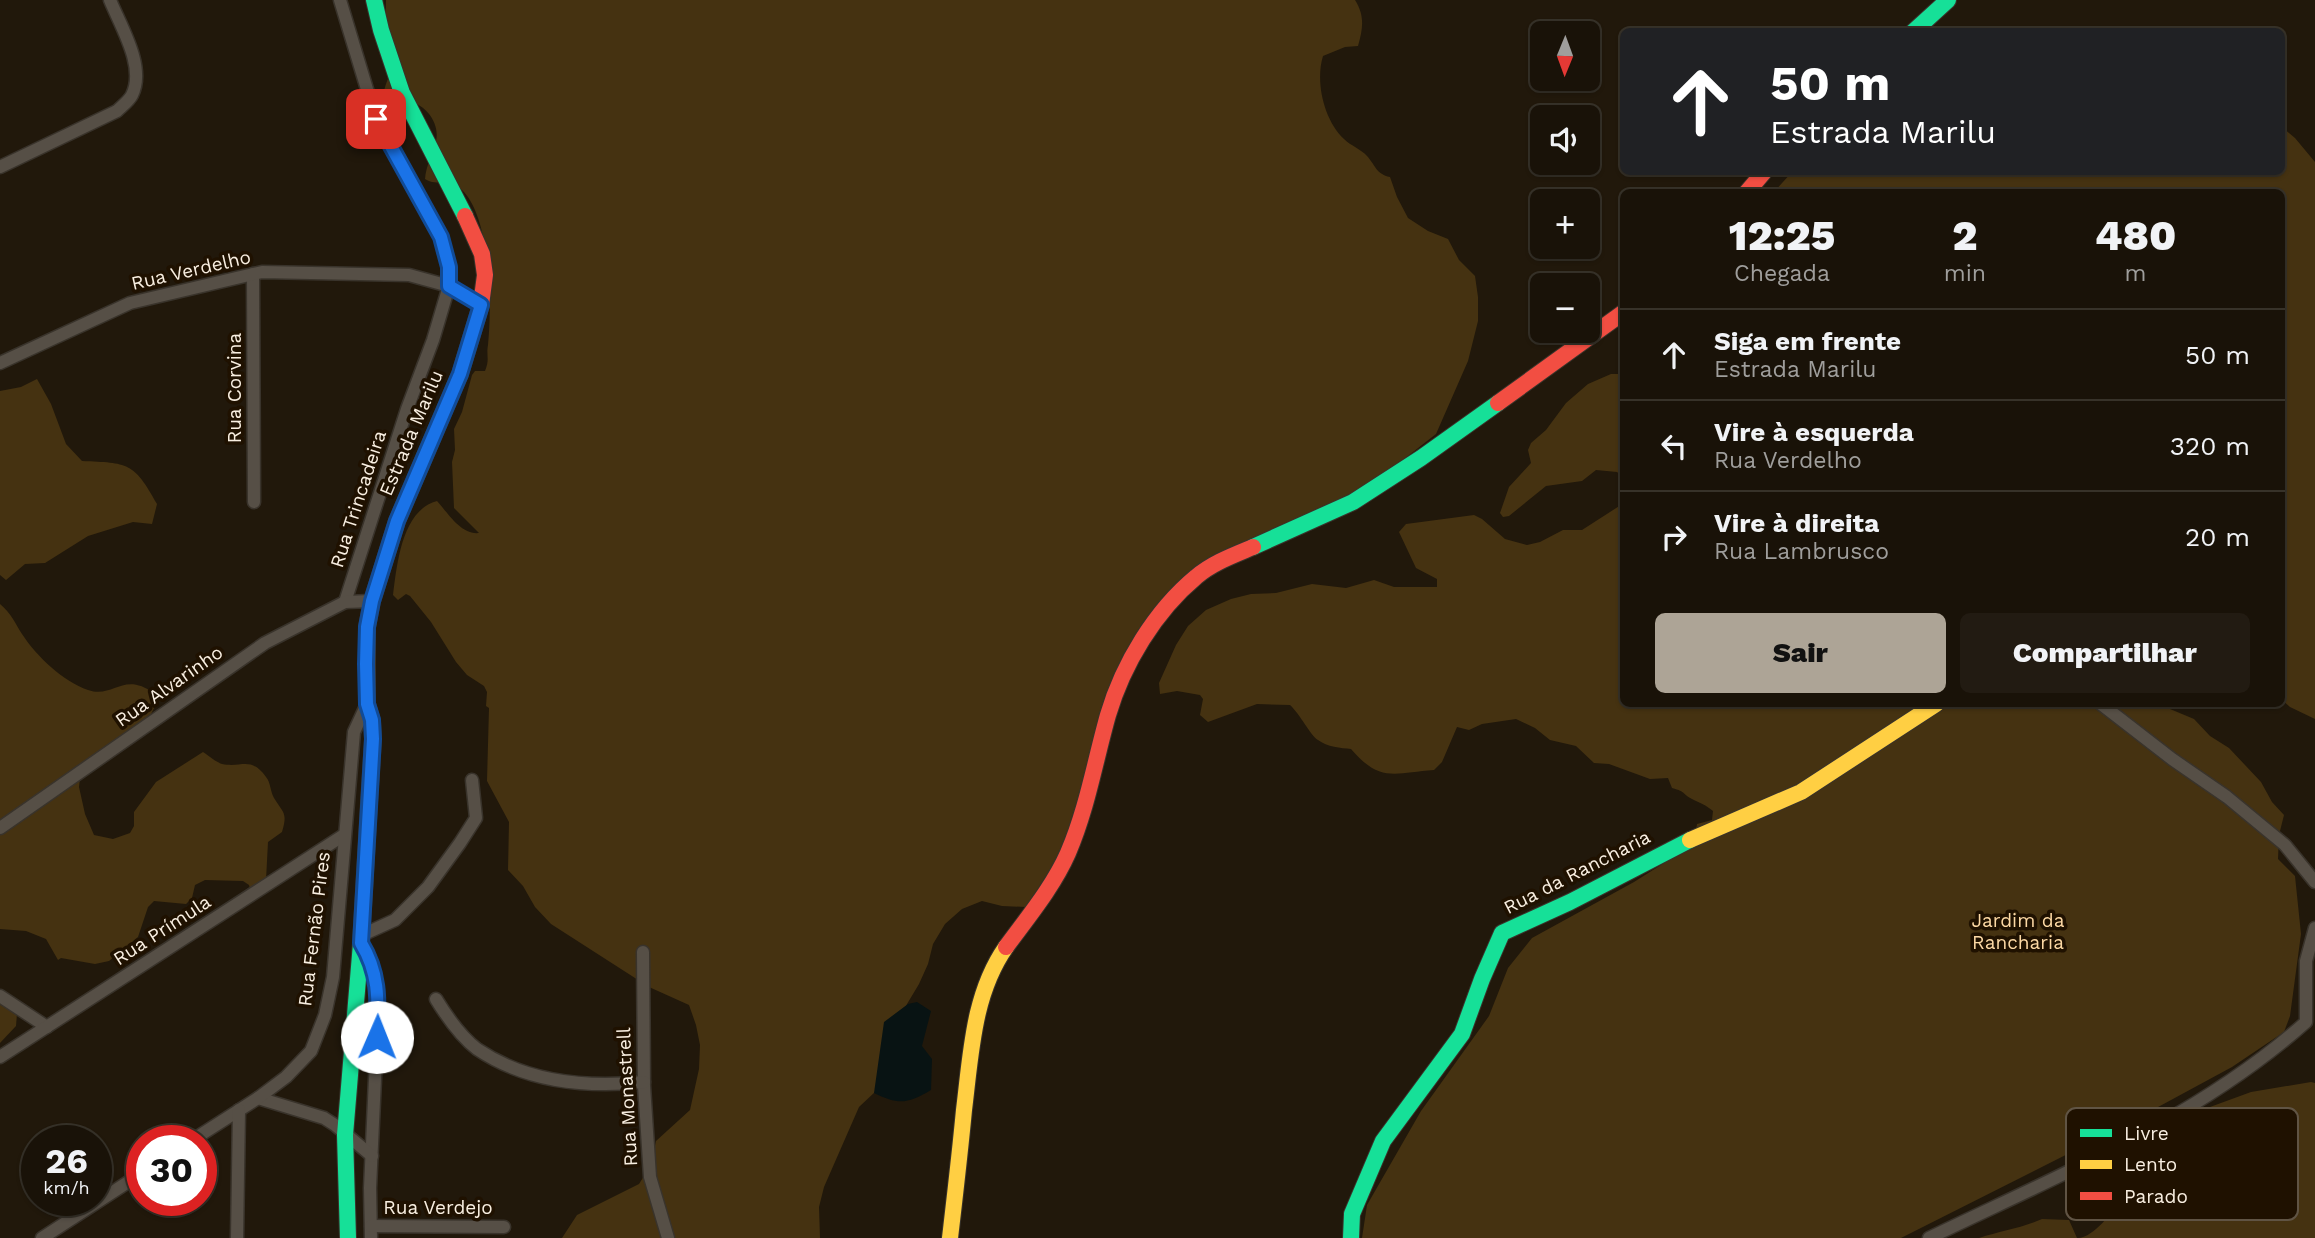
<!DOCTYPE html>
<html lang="pt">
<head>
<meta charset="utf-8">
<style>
  :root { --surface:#191208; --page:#221b12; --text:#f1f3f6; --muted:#9f9e9c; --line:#373229; --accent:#ada496 }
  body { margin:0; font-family:"Work Sans",sans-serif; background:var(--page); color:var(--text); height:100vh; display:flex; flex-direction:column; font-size:26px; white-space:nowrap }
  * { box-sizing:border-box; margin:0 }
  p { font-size:23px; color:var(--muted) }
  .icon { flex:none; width:38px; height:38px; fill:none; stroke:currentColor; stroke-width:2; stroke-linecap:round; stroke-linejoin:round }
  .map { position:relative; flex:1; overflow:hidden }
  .sheet { position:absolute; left:1620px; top:189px; width:665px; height:518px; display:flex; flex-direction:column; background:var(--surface); border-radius:10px; box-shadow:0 2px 5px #0004,0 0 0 2px var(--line) }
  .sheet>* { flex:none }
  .banner { position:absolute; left:1620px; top:28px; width:665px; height:147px; border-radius:10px; box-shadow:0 2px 5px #0004,0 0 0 2px var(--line); background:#202124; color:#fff; overflow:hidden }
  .needle { width:46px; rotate:181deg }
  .buttons { position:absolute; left:1530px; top:21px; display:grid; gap:14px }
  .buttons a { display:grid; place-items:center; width:70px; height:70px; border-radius:10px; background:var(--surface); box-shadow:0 2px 5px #0004,0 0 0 2px var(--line); font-size:35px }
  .speed { position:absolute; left:21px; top:1125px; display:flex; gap:14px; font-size:35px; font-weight:700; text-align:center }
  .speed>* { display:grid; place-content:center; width:91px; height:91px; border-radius:50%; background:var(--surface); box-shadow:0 2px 5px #0004,0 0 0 2px var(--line); line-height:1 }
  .speed small { font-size:18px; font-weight:400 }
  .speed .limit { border:10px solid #d22; background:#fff; color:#111 }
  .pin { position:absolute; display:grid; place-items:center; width:60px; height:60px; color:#fff; margin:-30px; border-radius:14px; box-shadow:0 4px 10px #0006 }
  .me { position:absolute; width:77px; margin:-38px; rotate:1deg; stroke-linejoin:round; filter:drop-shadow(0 0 5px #0008) }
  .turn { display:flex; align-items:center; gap:24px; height:147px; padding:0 35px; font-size:32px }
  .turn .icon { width:91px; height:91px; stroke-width:2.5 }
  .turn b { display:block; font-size:49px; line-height:60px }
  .eta { display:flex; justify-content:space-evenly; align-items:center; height:119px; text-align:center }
  .eta b { font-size:42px; font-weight:800; line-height:49px }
  .cta { display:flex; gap:14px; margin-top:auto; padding:14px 35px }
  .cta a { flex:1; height:80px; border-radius:10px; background:var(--accent); color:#111; font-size:28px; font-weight:800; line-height:80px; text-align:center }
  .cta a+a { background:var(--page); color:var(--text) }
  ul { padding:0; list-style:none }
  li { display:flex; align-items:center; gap:21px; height:91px; padding:0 35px; border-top:2px solid var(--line) }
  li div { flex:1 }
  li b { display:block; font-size:26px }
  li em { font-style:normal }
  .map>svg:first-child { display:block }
  .green { fill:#453211 }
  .water { fill:#081313 }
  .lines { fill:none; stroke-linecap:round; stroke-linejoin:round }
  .street-casing { stroke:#39332b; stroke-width:15 }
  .fast-casing { stroke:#39332b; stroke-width:18 }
  .slow-casing { stroke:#39332b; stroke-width:18 }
  .jam-casing { stroke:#39332b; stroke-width:18 }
  .street { stroke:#564f46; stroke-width:12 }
  .fast { stroke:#16e098; stroke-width:16 }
  .slow { stroke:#ffcf43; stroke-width:16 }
  .jam { stroke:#f24e42; stroke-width:16 }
  .route-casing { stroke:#114b97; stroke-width:18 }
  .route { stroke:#1a73e8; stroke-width:12 }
  .labels { text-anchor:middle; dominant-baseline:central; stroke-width:7; stroke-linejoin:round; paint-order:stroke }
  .street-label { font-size:19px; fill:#f9efe1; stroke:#1f1100 }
  .park-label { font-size:19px; fill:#fdd9a4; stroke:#1f1100 }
  .key { fill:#1f1100; stroke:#605444; stroke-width:2 }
  .key-label { font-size:19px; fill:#f9efe1 }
</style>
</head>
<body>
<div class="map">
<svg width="2315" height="1238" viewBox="0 0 2315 1238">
  <rect width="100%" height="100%" fill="#21180b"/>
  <g class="green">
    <path d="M 386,0 L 1355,0 C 1365,16 1363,28 1358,46 L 1345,47 L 1323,56 C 1315,82 1324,120 1344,139 C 1351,146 1361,149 1367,156 C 1376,166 1376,174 1390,177 L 1397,197 L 1408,218 L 1428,231 L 1448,239 L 1459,260 L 1475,276 L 1478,297 L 1478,321 L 1468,361 L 1436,434 L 1353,499 L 1183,586 L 1124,686 L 1065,847 L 1026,907 L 1002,906 L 982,901 L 962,909 L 945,924 L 933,944 L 928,964 L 919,984 L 907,1004 L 898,1024 L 876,1091 L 859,1107 L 824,1187 L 819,1207 L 820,1238 L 562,1238 L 577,1215 L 639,1184 L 651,1165 L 656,1141 L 690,1110 L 699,1069 L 700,1045 L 696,1025 L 689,1005 L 649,987 L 551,924 L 535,907 L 523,886 L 508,870 L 509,822 L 487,781 L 489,708 L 486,706 L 487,692 L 484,686 L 467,675 L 456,662 L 431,622 L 410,596 L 406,594 L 398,600 L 393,595 C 397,564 402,510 437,501 C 448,513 461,535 479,533 L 454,508 L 452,462 L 455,450 L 454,429 L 462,412 L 472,375 L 475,371 L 485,371 C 490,359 486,356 488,345 C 492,306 491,222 464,192 C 451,177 437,187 425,179 C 426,165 433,154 436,141 C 440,124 427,106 411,102 L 406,115 L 396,119 C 369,107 391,80 393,60 C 394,50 388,38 386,28 C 385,19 386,9 386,0 Z"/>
    <path d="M 2282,127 L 2295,138 L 2315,162 L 2315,719 L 2290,707 L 2282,700 L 2282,192 L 1774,192 L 1792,172 L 2282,172 Z"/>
    <path d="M 1611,374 L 1624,374 L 1624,478 L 1617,472 L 1596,470 L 1582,481 L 1546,486 L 1509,516 L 1503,517 L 1500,513 L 1509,487 L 1531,463 L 1528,450 L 1531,443 L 1546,430 L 1566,403 L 1588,384 Z"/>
    <path d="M 37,379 L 51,404 L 66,444 L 82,461 C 128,463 134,462 157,504 L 152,524 L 133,522 L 88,536 L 45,563 L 25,564 L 6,580 L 0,575 L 0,391 L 21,387 Z"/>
    <path d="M 1624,503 L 1624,704 L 2158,704 L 2194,719 L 2210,736 L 2229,748 L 2261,782 L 2272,802 L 2284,815 L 2279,835 L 2278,859 L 2295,876 L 2301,934 L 2290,1016 L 2284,1032 L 2232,1067 L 2123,1126 L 1901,1238 L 1362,1238 L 1367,1205 L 1421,1111 L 1489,1016 L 1508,968 L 1532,938 L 1634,882 L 1694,844 L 1697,824 L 1712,820 L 1713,811 C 1706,805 1700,803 1692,799 C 1682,794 1687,792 1672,788 L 1668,778 L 1650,779 L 1609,764 L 1594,763 L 1576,746 L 1550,740 L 1535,728 L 1516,719 L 1482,724 L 1469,730 L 1457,727 L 1442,762 L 1434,770 C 1394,773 1380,783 1351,749 C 1341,748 1327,747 1318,740 C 1310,735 1300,714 1290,705 L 1257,704 L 1208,722 L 1200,715 L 1203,699 L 1200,695 L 1177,691 L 1160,694 L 1159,683 L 1176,645 L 1188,626 L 1206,610 L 1231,599 L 1251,594 L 1276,593 L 1312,584 L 1346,588 L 1374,580 L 1394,587 L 1437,587 L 1437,579 L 1416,568 L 1399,532 L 1406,524 L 1474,515 L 1482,519 L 1505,539 L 1527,545 L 1540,542 L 1563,530 L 1582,530 Z"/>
    <path d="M 0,604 C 11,613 15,623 22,634 C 37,657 63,681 88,690 C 114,699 123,670 155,694 L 156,704 L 151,714 L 104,752 L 80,778 L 79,787 L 85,814 L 94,835 L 113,839 L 130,833 L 134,826 L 134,812 L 156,782 L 203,752 C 209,756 216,762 222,764 C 242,768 251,756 266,777 C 271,783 270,791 274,798 C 283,813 288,812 282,832 L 268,842 L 266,880 L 251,893 L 249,885 L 243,881 L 205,880 L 195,885 L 192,898 L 186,904 L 154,901 L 148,907 L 138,937 L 109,961 L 95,964 L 61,958 L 58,960 L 46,939 L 26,931 L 0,929 Z"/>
    <path d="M 0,999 L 18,1001 L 16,1026 L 0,1043 Z"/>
    <path d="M 2311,1082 L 2315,1083 L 2315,1238 L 2079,1238 C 2093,1237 2113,1212 2121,1200 L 2119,1187 L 2127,1184 L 2143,1169 L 2164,1157 L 2197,1126 L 2210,1107 L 2251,1092 Z"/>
    <path d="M 2042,1219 L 2069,1220 L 2077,1238 L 1979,1238 C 2000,1231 2022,1228 2042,1219 Z"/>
  </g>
  <path class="water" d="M 917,1002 L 931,1011 L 922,1046 L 932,1059 L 931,1090 C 907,1104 899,1105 874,1093 L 884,1022 L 908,1004 Z"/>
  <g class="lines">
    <defs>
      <g id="street">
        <path d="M 340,0 L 376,119 L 441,237 L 449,267 L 449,286 L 433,340 L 407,409 L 345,602"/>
        <path d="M 0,167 L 117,111 C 122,106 129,101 132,95 C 146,67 121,27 110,0"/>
        <path d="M 253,274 L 254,502"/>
        <path d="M 0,363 L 130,303 L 262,272 L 409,275 L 449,286 L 481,305"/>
        <path d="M 2101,704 L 2172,759 L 2227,797 L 2285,845 L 2315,882"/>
        <path d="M 0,828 L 265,643 L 345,602 L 372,601"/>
        <path d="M 362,935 L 395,920 L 428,887 L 460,843 L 476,818 L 472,780"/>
        <path d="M 361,943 C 376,968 377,985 378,1013 L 370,1188 L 371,1238"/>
        <path d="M 643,952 L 644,1086 L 650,1177 L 668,1238"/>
        <path d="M 0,996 L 47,1027"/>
        <path d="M 436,999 C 447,1017 460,1036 477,1049 C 526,1082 586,1088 644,1082"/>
        <path d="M 0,1057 L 344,835"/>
        <path d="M 258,1098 L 324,1118 L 335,1125 L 372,1156"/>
        <path d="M 191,1141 L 258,1098 L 286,1077 L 311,1051 L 325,1015 L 333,977 L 354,732 L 367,704"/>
        <path d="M 371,1226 L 504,1227"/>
        <path d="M 42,1238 L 142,1173"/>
        <path d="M 237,1238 L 239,1110"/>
        <path d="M 1929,1238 C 2059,1175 2197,1119 2306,1022 L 2306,961 L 2315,928"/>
      </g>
      <g id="fast">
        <path d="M 374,0 L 381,30 L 402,93 L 465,216"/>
        <path d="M 1913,32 L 1948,0"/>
        <path d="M 1253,547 L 1353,502 L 1421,458 L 1498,403"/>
        <path d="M 348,1238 L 345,1135 L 361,943 L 369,803"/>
        <path d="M 1351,1238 L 1352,1214 L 1383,1141 L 1462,1034 L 1482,979 L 1502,933 L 1570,902 L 1690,840"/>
      </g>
      <g id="slow">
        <path d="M 1690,840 L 1801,792 L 1936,704"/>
        <path d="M 950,1238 C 955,1195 960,1153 964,1110 C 971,1054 973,994 1006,947"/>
      </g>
      <g id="jam">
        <path d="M 1747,192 L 1764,172"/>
        <path d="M 1498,403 L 1624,312"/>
        <path d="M 369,803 L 373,739 L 372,721 L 367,704 L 367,627 L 372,601 L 397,521 L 460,374 L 481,305 L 485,275 L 482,254 L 465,216"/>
        <path d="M 1006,947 C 1028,917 1053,887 1068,853 C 1087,809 1095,761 1108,715 C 1123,664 1155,611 1196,577 C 1212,563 1234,555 1253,547"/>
      </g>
    </defs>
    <use href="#street" class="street-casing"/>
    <use href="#fast" class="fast-casing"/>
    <use href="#slow" class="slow-casing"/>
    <use href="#jam" class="jam-casing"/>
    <use href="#street" class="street"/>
    <use href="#fast" class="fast"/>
    <use href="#slow" class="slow"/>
    <use href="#jam" class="jam"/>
  </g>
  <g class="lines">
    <defs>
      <path id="route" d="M 376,119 L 441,237 L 449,267 L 449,286 L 481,305 L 460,374 L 397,521 L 372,601 L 367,627 L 366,664 L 367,704 L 372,720 L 373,739 L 361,943 C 380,974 378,1002 377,1037"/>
    </defs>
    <use href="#route" class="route-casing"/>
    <use href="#route" class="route"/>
  </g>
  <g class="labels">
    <g class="street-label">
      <text transform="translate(191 270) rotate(-13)">Rua Verdelho</text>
      <text transform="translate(234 388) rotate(-90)">Rua Corvina</text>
      <text transform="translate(411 433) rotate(-67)">Estrada Marilu</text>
      <text transform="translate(358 499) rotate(-72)">Rua Trincadeira</text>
      <text transform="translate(169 686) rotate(-35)">Rua Alvarinho</text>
      <text transform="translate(1577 872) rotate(-27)">Rua da Rancharia</text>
      <text transform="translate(314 929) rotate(-83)">Rua Fernão Pires</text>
      <text transform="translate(162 930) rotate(-33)">Rua Prímula</text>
      <text transform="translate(627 1097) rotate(-93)">Rua Monastrell</text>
      <text x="438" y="1207">Rua Verdejo</text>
    </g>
    <g class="park-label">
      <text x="2018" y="920">Jardim da<tspan x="2018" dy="22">Rancharia</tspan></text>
    </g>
  </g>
  <rect x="2066" y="1108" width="232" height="112" rx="10" class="key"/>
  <rect x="2080" y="1129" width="32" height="8" fill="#16e098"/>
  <rect x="2080" y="1160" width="32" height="9" fill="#ffcf43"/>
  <rect x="2080" y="1192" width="32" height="8" fill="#f24e42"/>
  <g class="key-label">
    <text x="2124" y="1140">Livre</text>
    <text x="2124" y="1171">Lento</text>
    <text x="2124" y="1203">Parado</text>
  </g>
</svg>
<div class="buttons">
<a><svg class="needle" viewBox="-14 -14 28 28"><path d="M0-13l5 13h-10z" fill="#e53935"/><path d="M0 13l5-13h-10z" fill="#9f9e9c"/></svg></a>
<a><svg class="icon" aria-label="sound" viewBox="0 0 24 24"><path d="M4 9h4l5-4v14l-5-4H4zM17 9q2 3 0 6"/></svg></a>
<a>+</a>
<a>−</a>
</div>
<div class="speed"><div>26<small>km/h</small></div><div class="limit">30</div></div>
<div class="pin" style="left:376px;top:119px;background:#d93025"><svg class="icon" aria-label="arrive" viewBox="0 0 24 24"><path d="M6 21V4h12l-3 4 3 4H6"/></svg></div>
<svg class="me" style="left:377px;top:1037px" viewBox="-20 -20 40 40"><circle r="19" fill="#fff"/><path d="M0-13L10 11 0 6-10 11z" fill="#1a73e8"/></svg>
<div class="banner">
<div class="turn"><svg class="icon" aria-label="ahead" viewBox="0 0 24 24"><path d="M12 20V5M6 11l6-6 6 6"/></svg><div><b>50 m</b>Estrada Marilu</div></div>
</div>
<section class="sheet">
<div class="eta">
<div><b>12:25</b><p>Chegada</p></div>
<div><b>2</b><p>min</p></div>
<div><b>480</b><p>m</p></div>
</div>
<ul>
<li><svg class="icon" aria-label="ahead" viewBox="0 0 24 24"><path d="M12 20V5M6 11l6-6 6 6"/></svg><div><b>Siga em frente</b><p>Estrada Marilu</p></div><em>50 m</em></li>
<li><svg class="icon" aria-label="left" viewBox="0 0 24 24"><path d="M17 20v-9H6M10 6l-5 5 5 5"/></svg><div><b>Vire à esquerda</b><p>Rua Verdelho</p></div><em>320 m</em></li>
<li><svg class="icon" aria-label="right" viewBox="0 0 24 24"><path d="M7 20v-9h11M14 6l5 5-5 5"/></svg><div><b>Vire à direita</b><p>Rua Lambrusco</p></div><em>20 m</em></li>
</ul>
<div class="cta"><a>Sair</a><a>Compartilhar</a></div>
</section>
</div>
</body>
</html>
